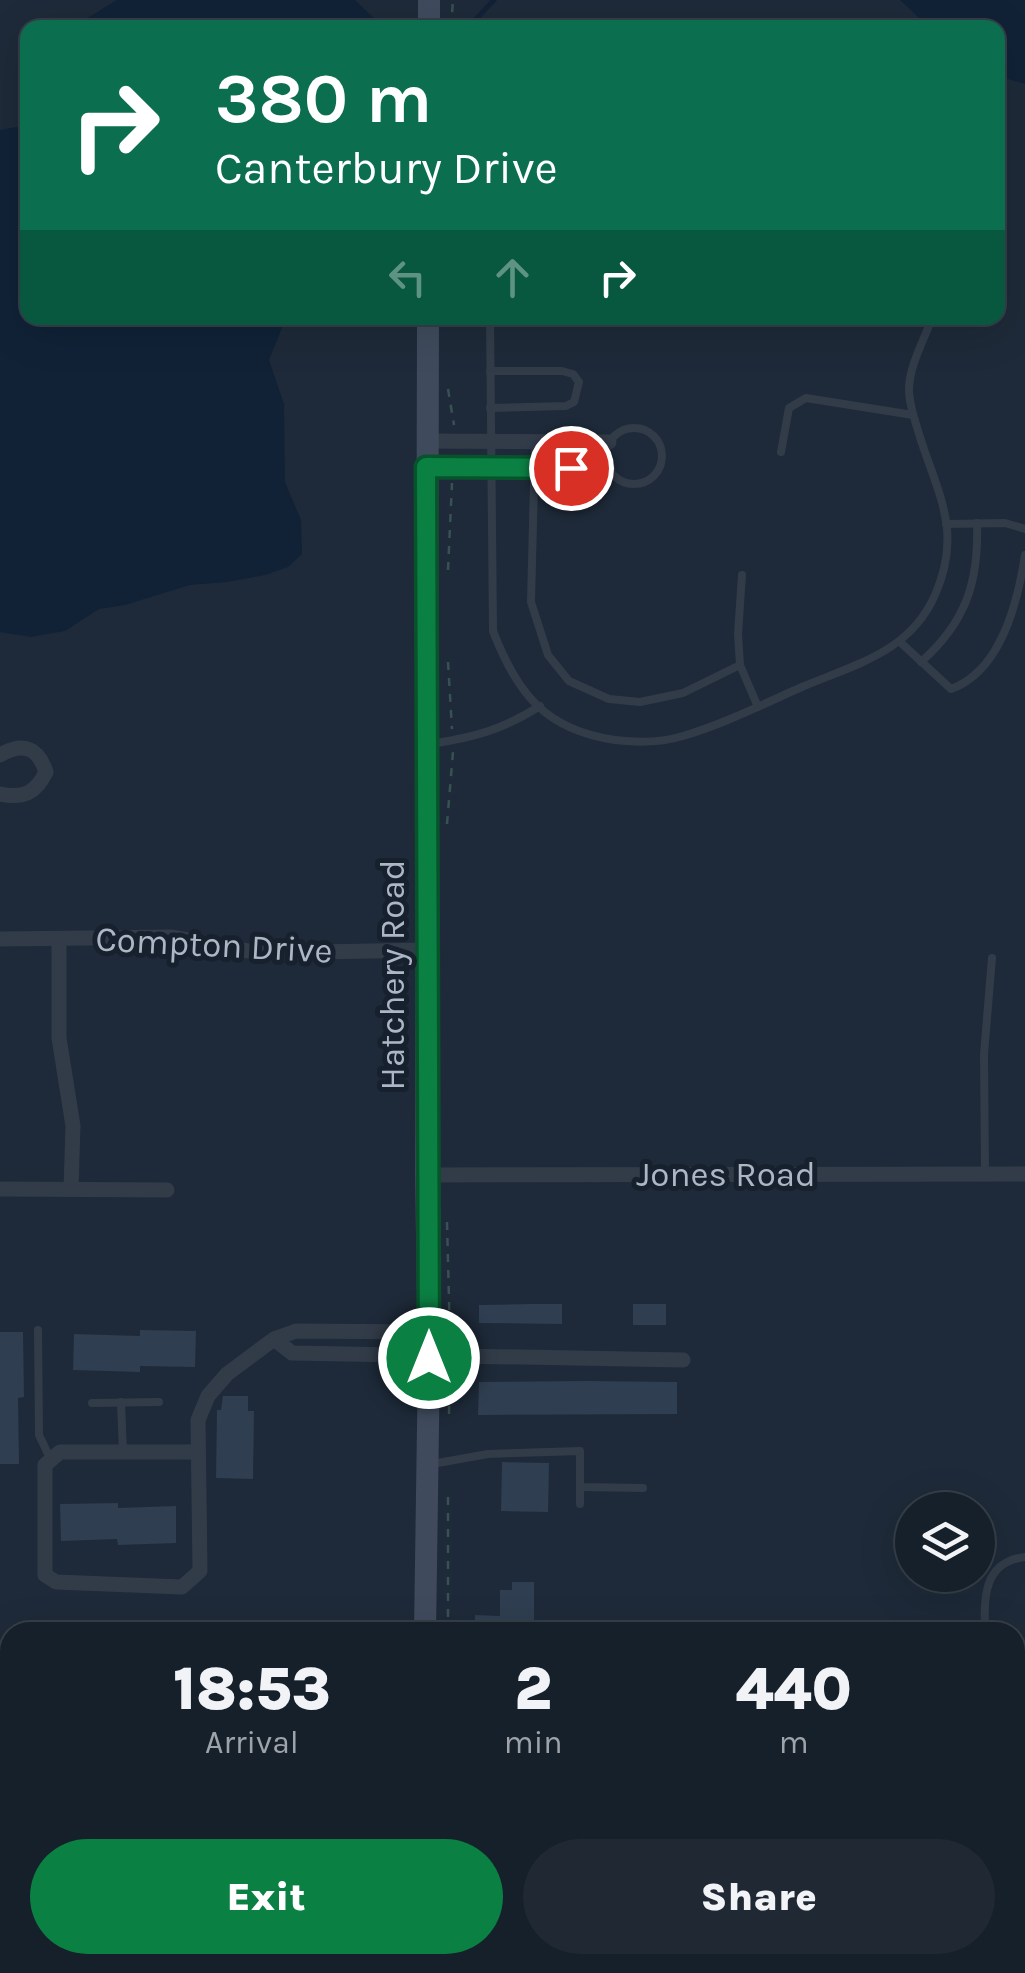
<!DOCTYPE html>
<html lang="en">
<head>
<meta charset="utf-8">
<style>
  :root { --surface:#16202b; --page:#1f2833; --text:#f1f3f6; --muted:#9ea3a9; --line:#353e47; --accent:#0b8043 }
  body { margin:0; font-family:Karla,sans-serif; background:var(--page); color:var(--text); height:100vh; display:flex; flex-direction:column; font-size:38px; white-space:nowrap }
  * { box-sizing:border-box; margin:0 }
  p { font-size:32px; color:var(--muted) }
  .icon { flex:none; width:55px; height:55px; fill:none; stroke:currentColor; stroke-width:2; stroke-linecap:round; stroke-linejoin:round }
  .map { position:relative; flex:1; overflow:hidden }
  .side { position:absolute; left:0px; top:1622px; width:1025px; height:352px; display:flex; flex-direction:column; background:var(--surface); border-radius:30px 30px 0 0; box-shadow:0 10px 40px #0002,0 0 0 2px var(--line) }
  .side>* { flex:none }
  .top-card { position:absolute; left:20px; top:20px; width:985px; height:305px; border-radius:20px; box-shadow:0 10px 40px #0002,0 0 0 2px var(--line); background:#0b6e4f; color:#fff; overflow:hidden }
  .buttons { position:absolute; left:895px; top:1492px; display:grid; gap:20px }
  .buttons a { display:grid; place-items:center; width:100px; height:100px; border-radius:50%; background:var(--surface); box-shadow:0 10px 40px #0002,0 0 0 2px var(--line); font-size:50px }
  .pin { position:absolute; display:grid; place-items:center; width:85px; height:85px; color:#fff; margin:-42px; border:5px solid #fff; border-radius:50%; box-shadow:0 2px 10px #0007 }
  .me { position:absolute; width:110px; margin:-55px; rotate:0deg; stroke-linejoin:round; filter:drop-shadow(0 0 8px #0008) }
  .turn { display:flex; align-items:center; gap:35px; height:210px; padding:0 30px; font-size:45px }
  .turn .icon { width:130px; height:130px; stroke-width:2.5 }
  .turn b { display:block; font-size:70px; line-height:85px }
  .lanes { display:flex; align-items:center; height:95px; padding:0 30px; background:#0003; justify-content:center; gap:50px; direction:ltr }
  .lanes .off { opacity:.35 }
  .eta { display:flex; justify-content:space-evenly; align-items:center; height:170px; text-align:center }
  .eta b { font-size:60px; font-weight:800; line-height:70px }
  .action { display:flex; gap:20px; margin-top:auto; padding:20px 30px }
  .action a { flex:1; height:115px; border-radius:60px; background:var(--accent); color:#fff; font-size:40px; font-weight:800; line-height:115px; text-align:center }
  .action a+a { background:var(--page); color:var(--text) }
  .map>svg:first-child { display:block }
  .water { fill:#112237 }
  .lines { fill:none; stroke-linecap:round; stroke-linejoin:round }
  .stream { stroke:#112237; stroke-width:5 }
  .building { fill:#2f3e50 }
  .path { stroke:#385152; stroke-width:2.5; stroke-dasharray:8 8; stroke-linecap:butt }
  .lane { stroke:#323c49; stroke-width:8 }
  .street { stroke:#323c49; stroke-width:15 }
  .secondary { stroke:#3f4b5d; stroke-width:22 }
  .route-casing { stroke:#07532c; stroke-width:25 }
  .route { stroke:#0b8043; stroke-width:18 }
  .labels { text-anchor:middle; dominant-baseline:central; stroke-width:10; stroke-linejoin:round; paint-order:stroke }
  .street-label { font-size:35px; fill:#acb7c6; stroke:#17212e }
</style>
</head>
<body>
<div class="map">
<svg width="1025" height="1973" viewBox="0 0 1025 1973">
  <rect width="100%" height="100%" fill="#1e2a39"/>
  <g class="water">
    <path d="M 117,0 L 355,0 L 383,27 L 73,27 Z"/>
    <path d="M 900,0 L 1025,0 L 1025,84 L 998,76 L 998,28 L 929,27 Z"/>
    <path d="M 27,125 L 28,318 L 286,318 L 269,360 L 284,404 L 285,482 L 301,520 L 302,554 L 288,567 L 265,575 L 227,582 L 190,585 L 125,605 L 99,609 L 65,631 L 31,637 L 0,632 L 0,130 Z"/>
    <path d="M 722,1965 L 872,1965 L 867,1973 L 704,1973 Z"/>
  </g>
  <g class="lines">
    <path class="stream" d="M 460,28 L 475,20 L 494,0"/>
  </g>
  <g class="building">
    <path d="M 530,1304 L 562,1304 L 562,1324 L 479,1323 L 479,1305 Z"/>
    <rect x="633" y="1304" width="33" height="21"/>
    <path d="M 140,1330 L 196,1331 L 195,1367 L 140,1366 L 140,1372 L 73,1370 L 74,1334 L 140,1336 Z"/>
    <path d="M 0,1332 L 23,1332 L 24,1397 L 18,1398 L 19,1464 L 0,1464 Z"/>
    <path d="M 587,1381 L 677,1382 L 677,1414 L 478,1415 L 479,1382 Z"/>
    <path d="M 223,1396 L 248,1396 L 248,1411 L 254,1411 L 253,1479 L 216,1478 L 217,1410 L 221,1410 Z"/>
    <path d="M 502,1462 L 549,1463 L 548,1512 L 501,1511 Z"/>
    <path d="M 118,1503 L 118,1508 L 176,1506 L 176,1543 L 118,1545 L 117,1539 L 61,1541 L 60,1504 Z"/>
    <path d="M 512,1582 L 534,1582 L 534,1632 L 475,1632 L 475,1615 L 500,1616 L 500,1590 L 512,1590 Z"/>
  </g>
  <g class="lines">
    <g class="path">
      <path d="M 451,28 L 453,0"/>
      <path d="M 448,389 L 454,425"/>
      <path d="M 448,570 L 452,483"/>
      <path d="M 448,662 L 452,729"/>
      <path d="M 447,824 L 453,752"/>
      <path d="M 447,1222 L 450,1339"/>
      <path d="M 449,1414 L 450,1372"/>
      <path d="M 448,1497 L 448,1632"/>
      <path d="M 0,1803 L 10,1803"/>
      <path d="M 1015,1815 L 1025,1817"/>
    </g>
    <g class="lane">
      <path d="M 490,318 L 493,631 C 517,694 546,730 615,740 C 638,743 660,743 683,736 C 724,724 763,704 802,687 C 856,664 910,652 935,595 C 963,531 938,495 919,434 C 915,420 909,405 909,390 C 909,366 924,340 932,318"/>
      <path d="M 490,408 L 566,406 L 574,402 L 579,382 L 573,374 L 562,371 L 490,371"/>
      <circle cx="634" cy="456" r="28"/>
      <path d="M 535,443 L 531,602 L 548,655 L 569,681 L 609,699 L 640,702 L 683,693 L 740,665"/>
      <path d="M 781,452 L 789,408 L 806,398 L 913,415"/>
      <path d="M 946,524 L 1005,523 L 1025,529"/>
      <path d="M 742,575 L 738,634 L 740,665 L 758,707"/>
      <path d="M 900,642 L 951,689 C 1001,671 1018,601 1025,555"/>
      <path d="M 921,662 C 966,622 979,582 977,523"/>
      <path d="M 431,744 C 475,737 502,730 540,706"/>
      <path d="M 985,1174 L 984,1054 L 992,958"/>
      <path d="M 38,1330 L 39,1435 L 51,1460"/>
      <path d="M 121,1402 L 123,1452"/>
      <path d="M 92,1403 L 159,1402"/>
      <path d="M 432,1464 L 488,1454 L 580,1451 L 580,1487 L 643,1488"/>
      <path d="M 580,1504 L 580,1487"/>
      <path d="M 985,1632 C 984,1598 983,1562 1025,1557"/>
      <path d="M 154,1965 L 158,1973"/>
      <path d="M 349,1965 L 354,1973"/>
    </g>
    <g class="street">
      <path d="M 426,441 L 609,442"/>
      <path d="M 426,467 L 608,469"/>
      <path d="M 0,755 C 23,742 38,747 46,772 C 36,793 23,799 0,794"/>
      <path d="M 0,939 L 171,937 L 260,953 L 428,950"/>
      <path d="M 59,939 L 59,1038 L 73,1126 L 71,1189"/>
      <path d="M 426,1175 L 1025,1174"/>
      <path d="M 0,1189 L 167,1190"/>
      <path d="M 274,1339 L 292,1353 L 683,1360"/>
      <path d="M 198,1452 L 60,1452 L 45,1465 L 45,1575 L 56,1582 L 182,1587 L 200,1571 L 198,1420 L 208,1396 L 227,1374 L 274,1339 L 296,1331 L 429,1332"/>
    </g>
    <g class="secondary">
      <path d="M 429,28 L 429,0"/>
      <path d="M 425,1632 L 429,1358 L 426,1175 L 428,318"/>
      <path d="M 0,1778 L 10,1778"/>
      <path d="M 1015,1778 L 1025,1778"/>
      <path d="M 425,1973 L 426,1965"/>
    </g>
  </g>
  <g class="lines">
    <defs>
      <path id="route" d="M 429,1358 L 426,467 L 571,468"/>
    </defs>
    <use href="#route" class="route-casing"/>
    <use href="#route" class="route"/>
  </g>
  <g class="labels">
    <g class="street-label">
      <text transform="translate(214 945) rotate(3)">Compton Drive</text>
      <text transform="translate(392 975) rotate(-90)">Hatchery Road</text>
      <text x="726" y="1174">Jones Road</text>
    </g>
  </g>
</svg>
<div class="buttons">
<a><svg class="icon" aria-label="layers" viewBox="0 0 24 24"><path d="M12 4l9 5-9 5-9-5zM3 14l9 5 9-5"/></svg></a>
</div>
<div class="pin" style="left:571px;top:468px;background:#d93025"><svg class="icon" aria-label="arrive" viewBox="0 0 24 24"><path d="M6 21V4h12l-3 4 3 4H6"/></svg></div>
<svg class="me" style="left:429px;top:1358px" viewBox="-20 -20 40 40"><circle r="17" fill="#0b8043" stroke="#fff" stroke-width="3"/><path d="M0-11L8 9 0 5-8 9z" fill="#fff"/></svg>
<div class="top-card">
<div class="turn"><svg class="icon" aria-label="right" viewBox="0 0 24 24"><path d="M7 20v-9h11M14 6l5 5-5 5"/></svg><div><b>380 m</b>Canterbury Drive</div></div>
<div class="lanes"><svg class="icon off" aria-label="left" viewBox="0 0 24 24"><path d="M17 20v-9H6M10 6l-5 5 5 5"/></svg><svg class="icon off" aria-label="ahead" viewBox="0 0 24 24"><path d="M12 20V5M6 11l6-6 6 6"/></svg><svg class="icon" aria-label="right" viewBox="0 0 24 24"><path d="M7 20v-9h11M14 6l5 5-5 5"/></svg></div>
</div>
<section class="side">
<div class="eta">
<div><b>18:53</b><p>Arrival</p></div>
<div><b>2</b><p>min</p></div>
<div><b>440</b><p>m</p></div>
</div>
<div class="action"><a>Exit</a><a>Share</a></div>
</section>
</div>
</body>
</html>
